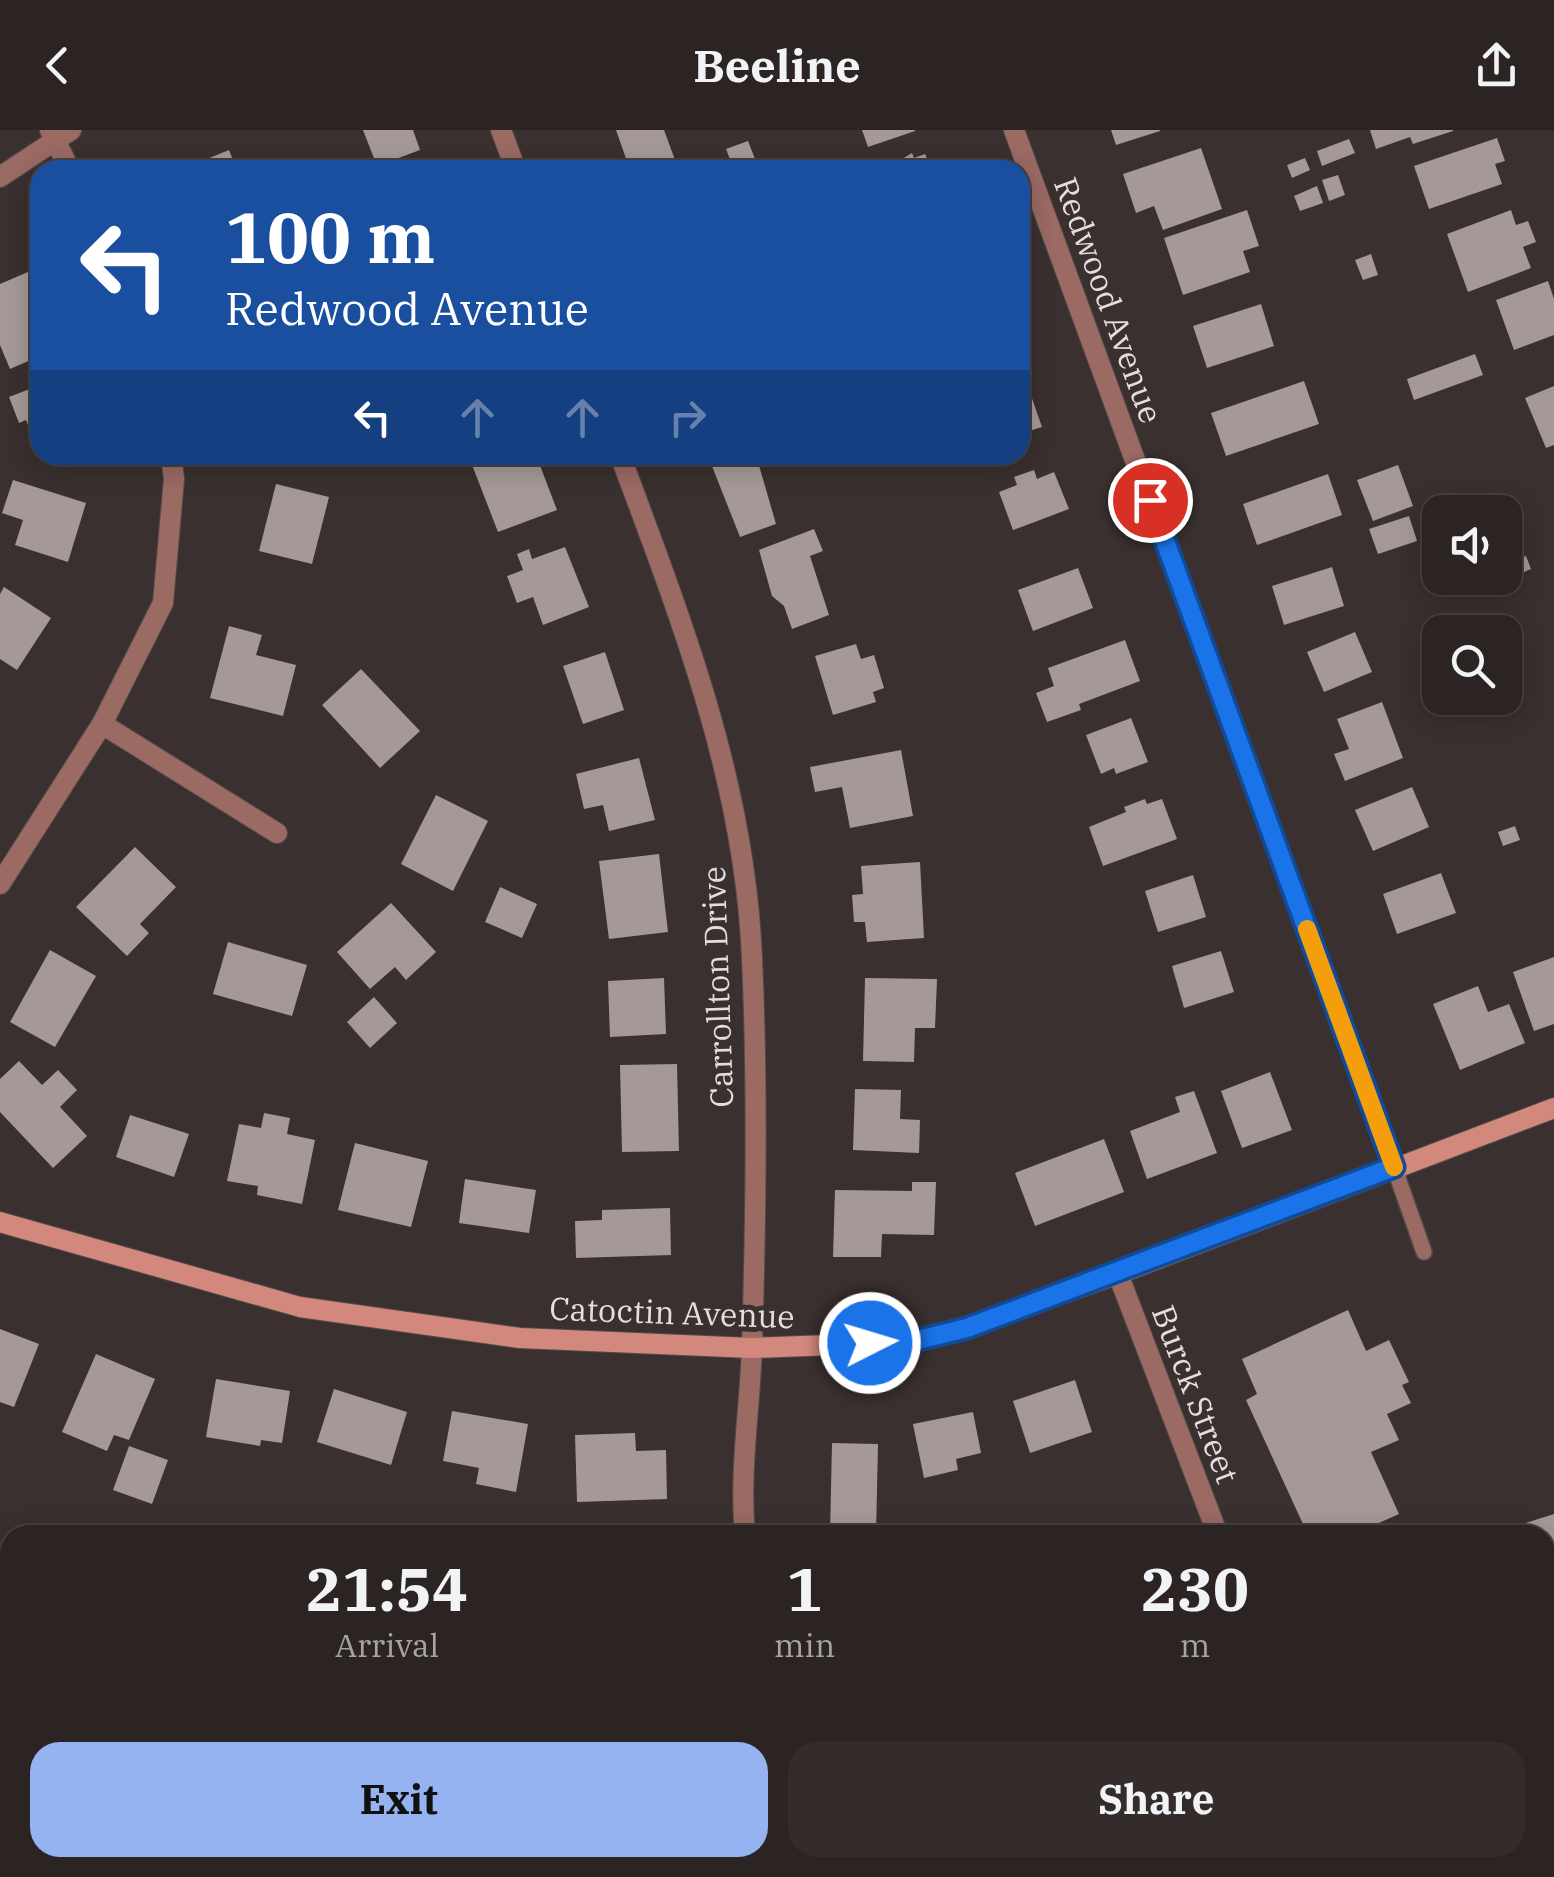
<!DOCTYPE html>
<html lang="en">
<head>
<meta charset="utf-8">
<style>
  :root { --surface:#2b2423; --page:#332c2b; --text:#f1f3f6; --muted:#a6a4a6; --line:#474141; --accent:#95b2f1 }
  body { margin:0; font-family:"IBM Plex Serif",serif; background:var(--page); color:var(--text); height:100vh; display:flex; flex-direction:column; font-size:38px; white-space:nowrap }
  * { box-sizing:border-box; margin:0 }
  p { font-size:32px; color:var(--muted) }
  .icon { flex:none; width:55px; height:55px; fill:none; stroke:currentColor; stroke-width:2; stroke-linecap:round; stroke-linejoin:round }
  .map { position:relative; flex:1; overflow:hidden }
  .details { position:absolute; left:0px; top:1395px; width:1555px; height:352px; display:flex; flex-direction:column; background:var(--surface); border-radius:30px 30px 0 0; box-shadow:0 5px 25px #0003,0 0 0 2px var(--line) }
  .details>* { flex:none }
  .top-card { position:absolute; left:30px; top:30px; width:1000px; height:305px; border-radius:30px; box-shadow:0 5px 25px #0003,0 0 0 2px var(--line); background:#1a4fa0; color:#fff; overflow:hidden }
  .controls { position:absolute; left:1422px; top:365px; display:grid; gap:20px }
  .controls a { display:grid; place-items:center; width:100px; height:100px; border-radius:20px; background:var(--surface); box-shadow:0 5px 25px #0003,0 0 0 2px var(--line); font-size:50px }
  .pin { position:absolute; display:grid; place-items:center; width:85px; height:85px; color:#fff; margin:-42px; border:5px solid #fff; border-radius:50%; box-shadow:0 2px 10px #0007 }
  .me { position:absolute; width:110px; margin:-55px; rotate:85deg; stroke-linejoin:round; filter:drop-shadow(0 0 8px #0008) }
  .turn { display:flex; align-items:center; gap:35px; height:210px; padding:0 30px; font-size:45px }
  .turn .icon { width:130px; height:130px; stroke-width:2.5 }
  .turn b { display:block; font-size:70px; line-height:85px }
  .lanes { display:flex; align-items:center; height:95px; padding:0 30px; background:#0003; justify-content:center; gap:50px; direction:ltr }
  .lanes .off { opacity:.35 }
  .eta { display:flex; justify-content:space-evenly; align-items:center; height:170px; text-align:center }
  .eta b { font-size:60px; font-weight:700; line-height:70px }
  .action { display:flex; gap:20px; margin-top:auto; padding:20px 30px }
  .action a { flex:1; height:115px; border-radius:30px; background:var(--accent); color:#111; font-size:40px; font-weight:700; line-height:115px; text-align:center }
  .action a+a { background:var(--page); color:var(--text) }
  header { display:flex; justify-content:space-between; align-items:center; height:130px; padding:0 30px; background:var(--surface); font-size:45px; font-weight:700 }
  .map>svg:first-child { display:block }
  .green { fill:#5b342f }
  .building { fill:#a49997 }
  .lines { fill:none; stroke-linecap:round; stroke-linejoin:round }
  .lane-casing { stroke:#544c4b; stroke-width:18 }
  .street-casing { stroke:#544c4b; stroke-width:22 }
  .secondary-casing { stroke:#544c4b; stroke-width:22 }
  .lane { stroke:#9a6a63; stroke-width:15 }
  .street { stroke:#9a6a63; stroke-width:20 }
  .secondary { stroke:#d3887d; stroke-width:20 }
  .route-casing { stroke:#114b97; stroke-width:25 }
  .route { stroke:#1a73e8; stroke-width:18 }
  .slow { stroke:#f59e0b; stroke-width:18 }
  .labels { text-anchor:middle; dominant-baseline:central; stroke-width:10; stroke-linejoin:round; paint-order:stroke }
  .street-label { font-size:32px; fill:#e4dedd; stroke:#39302f }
</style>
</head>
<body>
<header><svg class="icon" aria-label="back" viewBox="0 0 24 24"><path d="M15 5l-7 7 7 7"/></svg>Beeline<svg class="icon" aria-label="share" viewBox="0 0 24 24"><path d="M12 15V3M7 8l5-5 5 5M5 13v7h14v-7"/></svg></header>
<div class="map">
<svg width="1554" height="1747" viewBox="0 0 1554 1747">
  <rect width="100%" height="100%" fill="#39302f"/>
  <path class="green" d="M 1554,1526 L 1554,1747 L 1385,1747 L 1381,1738 L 1545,1738 L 1545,1529 Z"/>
  <g class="building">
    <path d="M 363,0 L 413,0 L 420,20 L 377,36 Z"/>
    <path d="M 616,0 L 664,0 L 675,30 L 647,40 L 630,40 Z"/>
    <path d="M 862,0 L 915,0 L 915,1 L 868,17 Z"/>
    <path d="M 1111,0 L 1160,0 L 1160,1 L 1116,15 Z"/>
    <path d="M 1370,0 L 1453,0 L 1453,1 L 1413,14 L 1410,7 L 1376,19 Z"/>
    <path d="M 1497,8 L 1505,31 L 1495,34 L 1502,54 L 1429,79 L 1414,36 Z"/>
    <path d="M 1349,9 L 1355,23 L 1322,36 L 1317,21 Z"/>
    <path d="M 748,11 L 755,29 L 756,40 L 742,40 L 740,34 L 733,37 L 726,19 Z"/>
    <path d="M 1201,18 L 1222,79 L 1163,100 L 1154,76 L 1136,83 L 1123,44 Z"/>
    <path d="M 229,20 L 237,40 L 180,40 Z"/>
    <path d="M 912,23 L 914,28 L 925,24 L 931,38 L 942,34 L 944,40 L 884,40 Z"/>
    <path d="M 1305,28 L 1310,40 L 1292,48 L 1287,35 Z"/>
    <path d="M 1338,45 L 1345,65 L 1329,71 L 1322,50 Z"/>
    <path d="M 1317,56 L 1323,73 L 1300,81 L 1294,66 Z"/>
    <path d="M 1247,80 L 1259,116 L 1243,121 L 1250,142 L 1183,165 L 1164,108 Z"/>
    <path d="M 1511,80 L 1516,95 L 1528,91 L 1536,112 L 1523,117 L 1531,138 L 1468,162 L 1447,104 Z"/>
    <path d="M 1371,124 L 1378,145 L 1363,150 L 1355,130 Z"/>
    <path d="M 28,142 L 40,171 L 40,226 L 10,239 L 0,215 L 0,154 Z"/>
    <path d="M 1548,151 L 1554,169 L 1554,205 L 1514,220 L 1496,170 Z"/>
    <path d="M 1261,174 L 1274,216 L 1207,238 L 1193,196 Z"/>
    <path d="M 1475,224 L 1483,245 L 1414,270 L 1407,249 Z"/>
    <path d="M 1304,251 L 1319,294 L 1226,326 L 1211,283 Z"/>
    <path d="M 40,255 L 40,327 L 26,290 L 19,293 L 9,267 Z"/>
    <path d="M 1554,256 L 1554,315 L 1546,318 L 1525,268 Z"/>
    <path d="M 1028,257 L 1042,297 L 1029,301 L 1032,309 L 1020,314 L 1020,260 Z"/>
    <path d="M 476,325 L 536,325 L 557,380 L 498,402 L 469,327 Z"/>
    <path d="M 726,325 L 756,325 L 776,394 L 740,407 L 710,331 Z"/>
    <path d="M 1398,335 L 1413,376 L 1373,391 L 1357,350 Z"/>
    <path d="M 1034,340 L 1037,349 L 1054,342 L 1069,379 L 1013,400 L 999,362 L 1017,355 L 1014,347 Z"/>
    <path d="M 1328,344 L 1342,385 L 1257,415 L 1243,374 Z"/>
    <path d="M 13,350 L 86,373 L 68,432 L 15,415 L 23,390 L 2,383 Z"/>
    <path d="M 276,354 L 329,367 L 312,434 L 259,421 Z"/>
    <path d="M 1409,386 L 1417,411 L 1378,424 L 1369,399 Z"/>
    <path d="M 814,399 L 823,421 L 810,426 L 829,485 L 792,499 L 784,476 L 772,466 L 759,420 Z"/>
    <path d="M 565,417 L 589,477 L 543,495 L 533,467 L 517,473 L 507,446 L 523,440 L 517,424 L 529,419 L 532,429 Z"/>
    <path d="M 1526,426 L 1531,439 L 1517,445 L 1512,431 Z"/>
    <path d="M 1332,437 L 1344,476 L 1284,495 L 1272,456 Z"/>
    <path d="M 1078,438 L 1093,478 L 1033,501 L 1018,460 Z"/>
    <path d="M 1491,448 L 1495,458 L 1477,465 L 1472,450 Z"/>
    <path d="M 4,457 L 51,488 L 17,540 L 0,529 L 0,464 Z"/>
    <path d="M 229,496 L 262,505 L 256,525 L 296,535 L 283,586 L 210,568 Z"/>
    <path d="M 1355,502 L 1372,542 L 1324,562 L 1307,522 Z"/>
    <path d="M 1125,510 L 1140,551 L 1079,574 L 1081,580 L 1047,592 L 1036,563 L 1054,556 L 1048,538 Z"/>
    <path d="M 856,514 L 861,529 L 874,525 L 884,558 L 873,562 L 876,572 L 833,585 L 815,526 Z"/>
    <path d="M 605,522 L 624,580 L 583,594 L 563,536 Z"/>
    <path d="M 1515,522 L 1520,534 L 1505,539 L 1505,525 Z"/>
    <path d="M 361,539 L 420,601 L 380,638 L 322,575 Z"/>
    <path d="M 1382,572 L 1403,628 L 1345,651 L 1334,624 L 1349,619 L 1337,589 Z"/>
    <path d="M 1131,588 L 1148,632 L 1116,644 L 1114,638 L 1101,644 L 1086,605 Z"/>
    <path d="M 901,620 L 913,686 L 850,698 L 842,657 L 815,662 L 810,637 Z"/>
    <path d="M 639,628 L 655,690 L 609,701 L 603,675 L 584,679 L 576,644 Z"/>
    <path d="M 1412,657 L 1429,697 L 1373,721 L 1355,680 Z"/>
    <path d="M 436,665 L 488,691 L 453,761 L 401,734 Z"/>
    <path d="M 1145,669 L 1147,674 L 1162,669 L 1177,709 L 1103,736 L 1089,697 L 1126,682 L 1124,677 Z"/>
    <path d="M 1515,696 L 1520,710 L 1503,716 L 1498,702 Z"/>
    <path d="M 135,717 L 176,757 L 140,794 L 149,803 L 127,826 L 76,777 Z"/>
    <path d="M 659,724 L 668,802 L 609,809 L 599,731 Z"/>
    <path d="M 920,732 L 924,808 L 867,812 L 865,792 L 854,792 L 852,765 L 863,764 L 861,736 Z"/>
    <path d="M 1441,743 L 1456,783 L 1397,804 L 1383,764 Z"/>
    <path d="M 1193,745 L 1206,787 L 1158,802 L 1145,761 Z"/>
    <path d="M 500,757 L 537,774 L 522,808 L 485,792 Z"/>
    <path d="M 391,773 L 436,822 L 406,850 L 395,837 L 370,859 L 337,822 Z"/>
    <path d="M 228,812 L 307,835 L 292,886 L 213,864 Z"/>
    <path d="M 50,820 L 96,846 L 55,917 L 10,892 Z"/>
    <path d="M 1221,821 L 1234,862 L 1184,878 L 1172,836 Z"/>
    <path d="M 1554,827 L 1554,894 L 1534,901 L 1513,842 Z"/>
    <path d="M 664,848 L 666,904 L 610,907 L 608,851 Z"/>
    <path d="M 865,848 L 937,849 L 935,898 L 915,898 L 914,932 L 863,931 Z"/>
    <path d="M 1478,856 L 1488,882 L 1509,874 L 1525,913 L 1460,940 L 1433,874 Z"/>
    <path d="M 374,867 L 397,893 L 370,918 L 347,892 Z"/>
    <path d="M 19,931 L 42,955 L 58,940 L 77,960 L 60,977 L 87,1006 L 53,1038 L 0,982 L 0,949 Z"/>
    <path d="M 677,934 L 679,1021 L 622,1022 L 620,935 Z"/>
    <path d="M 1270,942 L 1292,1000 L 1242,1018 L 1221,961 Z"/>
    <path d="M 855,959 L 901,960 L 900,989 L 920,990 L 919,1023 L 853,1020 Z"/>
    <path d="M 1194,961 L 1217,1023 L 1147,1049 L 1130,1001 L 1180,982 L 1175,967 Z"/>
    <path d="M 264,983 L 290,988 L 287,1004 L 315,1010 L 302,1074 L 257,1065 L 258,1056 L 227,1051 L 239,994 L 261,998 Z"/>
    <path d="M 130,985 L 189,1004 L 174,1047 L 116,1027 Z"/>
    <path d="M 1104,1009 L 1124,1062 L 1035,1096 L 1015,1043 Z"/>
    <path d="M 355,1013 L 428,1031 L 411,1097 L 338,1080 Z"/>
    <path d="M 465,1049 L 536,1060 L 529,1103 L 459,1093 Z"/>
    <path d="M 912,1052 L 936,1052 L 934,1105 L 882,1104 L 881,1127 L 833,1127 L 835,1060 L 912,1061 Z"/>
    <path d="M 670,1078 L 671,1125 L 576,1128 L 575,1091 L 602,1090 L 602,1080 Z"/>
    <path d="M 1348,1180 L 1366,1221 L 1389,1210 L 1409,1252 L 1402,1255 L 1411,1273 L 1387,1284 L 1399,1310 L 1371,1322 L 1399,1384 L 1352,1405 L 1308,1405 L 1246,1270 L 1257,1264 L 1242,1229 Z"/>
    <path d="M 0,1199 L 39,1214 L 14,1277 L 0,1272 Z"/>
    <path d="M 96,1224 L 155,1249 L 129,1310 L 114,1305 L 107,1321 L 62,1302 Z"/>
    <path d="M 216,1249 L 290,1261 L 282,1313 L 261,1310 L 260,1316 L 206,1307 Z"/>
    <path d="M 1075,1250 L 1092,1302 L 1030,1323 L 1013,1271 Z"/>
    <path d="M 334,1259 L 407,1282 L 391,1335 L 317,1312 Z"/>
    <path d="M 452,1281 L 528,1294 L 516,1362 L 476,1354 L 479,1338 L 443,1331 Z"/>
    <path d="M 973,1282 L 981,1323 L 956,1329 L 958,1340 L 924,1348 L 913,1294 Z"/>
    <path d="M 635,1303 L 636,1321 L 666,1320 L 667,1369 L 577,1372 L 575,1305 Z"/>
    <path d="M 832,1313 L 878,1314 L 876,1405 L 830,1405 Z"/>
    <path d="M 129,1316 L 168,1330 L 152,1374 L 113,1360 Z"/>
    <path d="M 1554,1384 L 1554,1491 L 1545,1494 L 1545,1405 L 1490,1404 Z"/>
    <path d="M 0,1537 L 10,1543 L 10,1596 L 0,1590 Z"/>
    <path d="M 644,1738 L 706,1738 L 708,1747 L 646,1747 Z"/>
    <path d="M 887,1738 L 934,1738 L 936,1747 L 889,1747 Z"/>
    <path d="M 1169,1738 L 1234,1738 L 1238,1747 L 1173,1747 Z"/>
    <path d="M 1481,1738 L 1528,1738 L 1532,1747 L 1458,1747 Z"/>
  </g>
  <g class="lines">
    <defs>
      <g id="lane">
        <path d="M 1394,1037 L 1424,1122"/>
        <path d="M 1545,1705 L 1554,1706"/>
      </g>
      <g id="street">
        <path d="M 50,0 L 70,40"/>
        <path d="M 501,0 L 516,40"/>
        <path d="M 1014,0 L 1394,1037"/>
        <path d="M 0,47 L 71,0"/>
        <path d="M 620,325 C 681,489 745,651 752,829 C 758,957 756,1088 752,1216 C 750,1279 739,1342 745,1405"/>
        <path d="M 102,594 L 277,703"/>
        <path d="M 0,754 L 102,594 L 163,473 L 174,349 L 171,325"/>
        <path d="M 1118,1144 L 1218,1405"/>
        <path d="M 0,1709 L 10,1716"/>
        <path d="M 44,1738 L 58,1747"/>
        <path d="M 786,1738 L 788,1747"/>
        <path d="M 1345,1738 L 1349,1747"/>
        <path d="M 235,1747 L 245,1738"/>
      </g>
      <path id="secondary" d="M 0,1092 L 300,1177 L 520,1208 L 752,1218 L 910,1212 L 967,1197 L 1118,1144 L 1554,978"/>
    </defs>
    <use href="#lane" class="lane-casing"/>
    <use href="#street" class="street-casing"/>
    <use href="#secondary" class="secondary-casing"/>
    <use href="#lane" class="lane"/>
    <use href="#street" class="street"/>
    <use href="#secondary" class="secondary"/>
  </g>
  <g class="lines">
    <defs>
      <path id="route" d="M 870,1213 L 910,1212 L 967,1198 L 1394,1037 L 1150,370"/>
    </defs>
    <use href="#route" class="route-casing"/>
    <use href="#route" class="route"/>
    <path class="slow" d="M 1307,799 L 1394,1037"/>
  </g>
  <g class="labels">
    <g class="street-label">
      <text transform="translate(1109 170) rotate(70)">Redwood Avenue</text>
      <text transform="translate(717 857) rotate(-92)">Carrollton Drive</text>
      <text transform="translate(672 1182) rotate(2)">Catoctin Avenue</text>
      <text transform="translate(1196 1264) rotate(69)">Burck Street</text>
    </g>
  </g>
</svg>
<div class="controls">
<a><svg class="icon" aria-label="sound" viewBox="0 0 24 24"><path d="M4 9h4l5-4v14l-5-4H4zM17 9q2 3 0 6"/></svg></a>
<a><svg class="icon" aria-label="search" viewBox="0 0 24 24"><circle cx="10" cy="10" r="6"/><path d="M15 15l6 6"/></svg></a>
</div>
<div class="pin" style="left:1150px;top:370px;background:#d93025"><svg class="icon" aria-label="arrive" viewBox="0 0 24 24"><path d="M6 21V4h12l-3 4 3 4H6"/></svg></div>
<svg class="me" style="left:870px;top:1213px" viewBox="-20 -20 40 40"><circle r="17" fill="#1a73e8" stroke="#fff" stroke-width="3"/><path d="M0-11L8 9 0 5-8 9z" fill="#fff"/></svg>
<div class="top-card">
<div class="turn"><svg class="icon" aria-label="left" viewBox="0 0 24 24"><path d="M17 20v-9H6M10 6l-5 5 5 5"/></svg><div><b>100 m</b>Redwood Avenue</div></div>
<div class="lanes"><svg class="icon" aria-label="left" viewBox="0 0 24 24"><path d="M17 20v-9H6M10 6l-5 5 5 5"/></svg><svg class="icon off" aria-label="ahead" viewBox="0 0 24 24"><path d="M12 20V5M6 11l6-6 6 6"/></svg><svg class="icon off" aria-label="ahead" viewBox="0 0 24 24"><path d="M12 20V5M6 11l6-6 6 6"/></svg><svg class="icon off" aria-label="right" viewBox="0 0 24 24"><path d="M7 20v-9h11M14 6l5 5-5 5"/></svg></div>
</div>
<section class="details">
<div class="eta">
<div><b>21:54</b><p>Arrival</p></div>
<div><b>1</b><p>min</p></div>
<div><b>230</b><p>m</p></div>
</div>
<div class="action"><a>Exit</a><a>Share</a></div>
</section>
</div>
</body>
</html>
